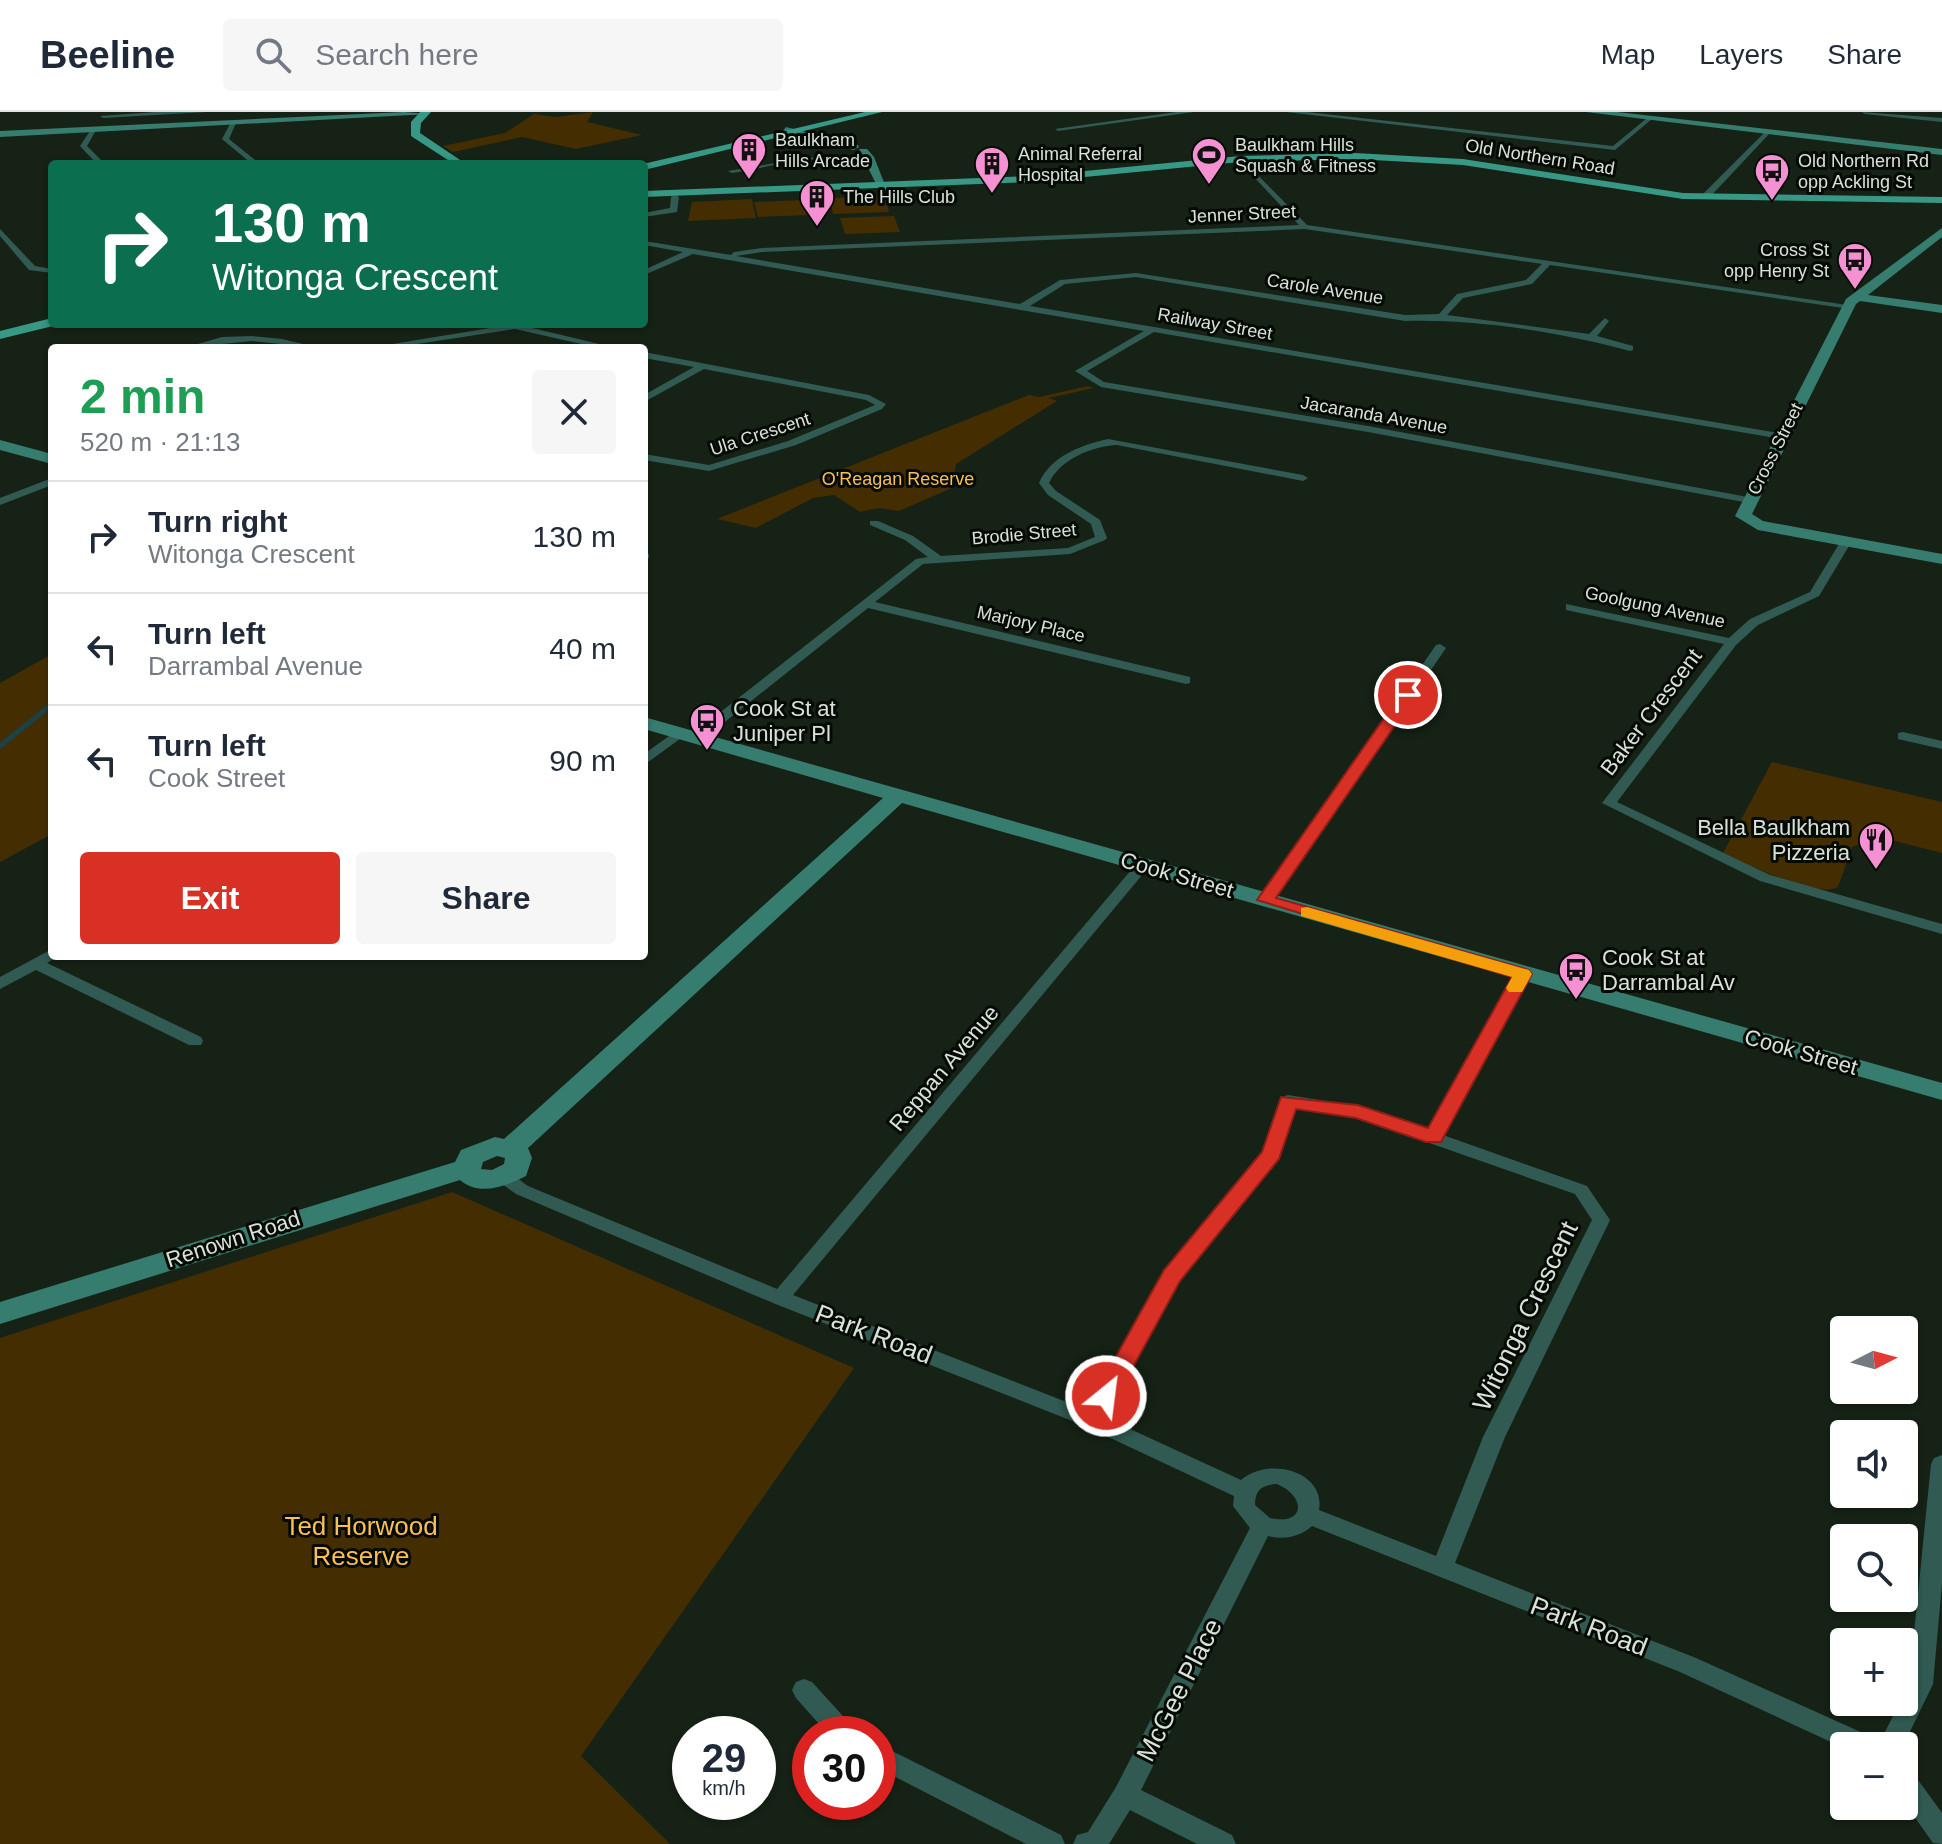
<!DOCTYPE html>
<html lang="en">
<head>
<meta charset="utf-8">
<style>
  :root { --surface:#fff; --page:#f6f6f7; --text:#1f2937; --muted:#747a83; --line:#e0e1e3; --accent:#d93025 }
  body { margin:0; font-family:Arial,sans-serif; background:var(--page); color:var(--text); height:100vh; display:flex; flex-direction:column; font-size:30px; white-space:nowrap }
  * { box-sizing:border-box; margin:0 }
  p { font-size:26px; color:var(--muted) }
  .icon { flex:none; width:44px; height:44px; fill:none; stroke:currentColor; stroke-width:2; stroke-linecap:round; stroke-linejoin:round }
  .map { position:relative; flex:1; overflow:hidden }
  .panel { position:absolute; left:48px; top:232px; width:600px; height:616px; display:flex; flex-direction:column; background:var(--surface); border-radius:8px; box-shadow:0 2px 6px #0004 }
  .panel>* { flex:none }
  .hud { position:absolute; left:48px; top:48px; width:600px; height:168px; border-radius:8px; box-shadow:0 2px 6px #0004; background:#0b6e4f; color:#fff; overflow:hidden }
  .needle { width:52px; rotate:84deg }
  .controls { position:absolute; left:1830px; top:1204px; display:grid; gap:16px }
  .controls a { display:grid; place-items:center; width:88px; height:88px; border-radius:8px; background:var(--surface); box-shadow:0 2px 6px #0004; font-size:40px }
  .speed { position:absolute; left:672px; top:1604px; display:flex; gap:16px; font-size:40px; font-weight:700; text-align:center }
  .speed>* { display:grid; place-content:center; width:104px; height:104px; border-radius:50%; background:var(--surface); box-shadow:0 2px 6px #0004; line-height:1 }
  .speed small { font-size:20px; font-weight:400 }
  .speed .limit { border:12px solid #d22; background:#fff; color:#111 }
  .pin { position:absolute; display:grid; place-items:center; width:68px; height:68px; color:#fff; margin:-34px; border:4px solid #fff; border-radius:50%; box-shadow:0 2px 8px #0007 }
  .me { position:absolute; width:88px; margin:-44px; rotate:29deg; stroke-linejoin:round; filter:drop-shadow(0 0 6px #0008) }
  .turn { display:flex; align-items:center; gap:28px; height:168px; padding:0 32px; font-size:36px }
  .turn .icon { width:104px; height:104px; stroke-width:2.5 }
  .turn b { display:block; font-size:56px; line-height:68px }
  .round { display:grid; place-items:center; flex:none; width:84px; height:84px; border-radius:8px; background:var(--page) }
  .headline { display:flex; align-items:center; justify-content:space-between; height:136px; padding:0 32px }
  h1 { font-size:48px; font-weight:600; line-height:60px; color:#1e9e55 }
  .cta { display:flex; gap:16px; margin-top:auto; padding:16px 32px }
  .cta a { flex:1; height:92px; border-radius:8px; background:var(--accent); color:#fff; font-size:32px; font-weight:600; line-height:92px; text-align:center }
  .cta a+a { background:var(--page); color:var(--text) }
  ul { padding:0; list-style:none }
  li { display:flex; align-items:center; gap:24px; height:112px; padding:0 32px; border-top:2px solid var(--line) }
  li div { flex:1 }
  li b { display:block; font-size:30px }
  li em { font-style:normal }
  header { display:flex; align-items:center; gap:48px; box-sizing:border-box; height:112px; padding:0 40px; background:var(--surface); border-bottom:2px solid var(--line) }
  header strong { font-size:38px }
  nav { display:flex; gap:44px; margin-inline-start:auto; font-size:28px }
  .search { width:560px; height:72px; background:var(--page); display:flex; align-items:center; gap:20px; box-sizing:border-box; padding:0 28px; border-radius:8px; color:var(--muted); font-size:30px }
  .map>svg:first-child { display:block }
  .green { fill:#442e01 }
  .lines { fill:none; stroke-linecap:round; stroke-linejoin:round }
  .stream { stroke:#1c4248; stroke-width:5 }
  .street { fill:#315b52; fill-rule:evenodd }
  .secondary { fill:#367d6f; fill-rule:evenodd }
  .primary { fill:#379885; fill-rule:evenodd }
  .route { fill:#d93025; stroke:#8d1f18; stroke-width:2 }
  .slow { fill:#f59e0b }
  .labels { text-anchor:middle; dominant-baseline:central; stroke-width:6; stroke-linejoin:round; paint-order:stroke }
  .far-poi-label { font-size:18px; fill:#d9e2d9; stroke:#050a05; text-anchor:start }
  .far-street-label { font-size:18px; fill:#d9e2d9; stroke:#050a05 }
  .far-park-label { font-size:18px; fill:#fbbf52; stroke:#050a05 }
  .poi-label { font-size:22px; fill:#d9e2d9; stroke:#050a05; text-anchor:start }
  .street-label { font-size:22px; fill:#d9e2d9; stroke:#050a05 }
  .near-street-label { font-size:26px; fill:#d9e2d9; stroke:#050a05 }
  .near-park-label { font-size:26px; fill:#fbbf52; stroke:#050a05 }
</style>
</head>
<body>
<header>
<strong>Beeline</strong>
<div class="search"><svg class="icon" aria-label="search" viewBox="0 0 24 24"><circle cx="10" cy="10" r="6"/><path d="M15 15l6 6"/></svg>Search here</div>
<nav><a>Map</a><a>Layers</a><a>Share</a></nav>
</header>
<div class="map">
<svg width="1942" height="1732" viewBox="0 0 1942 1732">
  <rect width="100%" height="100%" fill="#162216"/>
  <g class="green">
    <path d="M 593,0 L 587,10 L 642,23 L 576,37 L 522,25 L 453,40 L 443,34 L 505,21 L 534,2 L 556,5 Z"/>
    <path d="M 885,84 L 889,100 L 833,102 L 830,86 Z"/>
    <path d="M 752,87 L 756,106 L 688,109 L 692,90 Z"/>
    <path d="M 805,88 L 810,103 L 758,105 L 754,90 Z"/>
    <path d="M 894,104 L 900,120 L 845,122 L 840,106 Z"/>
    <path d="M 1088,274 L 1094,276 L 1049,286 L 1057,289 L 956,352 L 952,376 L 899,399 L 879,396 L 860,400 L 834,383 L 813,386 L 756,416 L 717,407 L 1029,283 L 1039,285 Z"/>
    <path d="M 52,542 L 52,722 L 0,750 L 0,571 Z"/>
    <path d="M 1772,650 L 1942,690 L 1942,741 L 1879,725 L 1852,735 L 1838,775 C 1818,787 1745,751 1723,741 Z"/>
    <path d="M 452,1080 L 854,1256 L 581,1644 L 670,1732 L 0,1732 L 0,1226 Z"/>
  </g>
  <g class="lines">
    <path class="stream" d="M 0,634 L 52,592"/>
    <g class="street">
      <path d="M 155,0 L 207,0 L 103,6 L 100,4 Z"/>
      <path d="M 1176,0 L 1194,0 L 1058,19 L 1055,17 Z"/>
      <path d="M 1286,0 L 1307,0 L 1613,34 L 1647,6 L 1652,7 L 1615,38 Z"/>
      <path d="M 1862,0 L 1942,6 L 1942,10 L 1865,2 Z"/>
      <path d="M 231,10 L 236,11 L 229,27 L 260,52 L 252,52 L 222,27 Z"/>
      <path d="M 90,19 L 95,20 L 87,34 L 105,52 L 97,52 L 80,34 Z"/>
      <path d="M 1765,20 L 1770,21 L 1708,87 L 1702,87 L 1702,83 Z"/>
      <path d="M 845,43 L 863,46 L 875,52 L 871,54 C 828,38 776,54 732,61 L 728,59 L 805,46 Z"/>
      <path d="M 1240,45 L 1307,113 L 1854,194 L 1850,197 L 1550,153 L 1532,172 L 1463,186 L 1447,203 L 1589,222 L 1605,206 L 1609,209 L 1597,224 L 1633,234 L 1633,238 L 1630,239 C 1561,220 1476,207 1405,209 L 1136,165 L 1065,172 L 1030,194 L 1785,322 L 1786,324 L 1781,327 L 1154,220 L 1087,259 L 1104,270 L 1368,314 L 1753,386 L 1753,390 L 1749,391 L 1368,320 L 1101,275 L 1075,259 L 1144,219 L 693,142 L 644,163 L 644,158 L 683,140 L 644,133 L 644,129 L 731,143 L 734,140 L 762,136 L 1299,113 L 1238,48 ZM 1305,117 L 1542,152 L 1526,168 L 1457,182 L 1439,202 L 1405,203 L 1136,161 L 1060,168 L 1020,192 L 736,144 L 762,140 Z"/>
      <path d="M 675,83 L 679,85 L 677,100 L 644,105 L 644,101 L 670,96 L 671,85 Z"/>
      <path d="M 0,117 L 35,154 L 52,157 L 52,161 L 29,158 L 0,124 Z"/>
      <path d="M 514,212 L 536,212 L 528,215 L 616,236 L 599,236 L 515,217 L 391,236 L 368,236 Z"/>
      <path d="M 252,224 L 282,227 L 320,236 L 252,229 L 184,236 L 222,225 Z"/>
      <path d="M 644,240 L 869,283 L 886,292 L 882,297 L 796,333 L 709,359 L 644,348 L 644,342 L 709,353 L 788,329 L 875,293 L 866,288 L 704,257 L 644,290 L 644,283 L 694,255 L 644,246 Z"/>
      <path d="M 1108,327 L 1303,363 L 1308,366 L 1303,369 L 1117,333 C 1093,334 1060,347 1049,371 L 1056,379 L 1100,408 L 1107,426 L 1105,428 L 1070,442 L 923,452 L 875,490 L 1190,565 L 1190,571 L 1186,572 L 868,496 L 701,629 L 691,629 L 691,623 L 916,447 L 928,445 L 905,428 L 870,413 L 870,409 L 878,409 L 913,424 L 941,444 L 1068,436 L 1095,425 L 1091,412 L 1048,383 L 1039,371 C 1051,344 1081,333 1108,327 Z"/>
      <path d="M 52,366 L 52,373 L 0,393 L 0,386 Z"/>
      <path d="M 1842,427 L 1852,429 L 1819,484 L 1758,513 L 1736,533 L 1617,690 L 1770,763 L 1942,812 L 1942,822 L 1760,769 L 1602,691 L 1724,532 L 1566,498 L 1566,492 L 1729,526 L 1750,507 L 1810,480 Z"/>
      <path d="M 644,441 L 649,442 L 649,446 L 644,447 Z"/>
      <path d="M 1440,532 L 1446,536 L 1271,791 L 1261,791 L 1258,788 L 1261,785 L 1436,533 Z"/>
      <path d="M 679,617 L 684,618 L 684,624 L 644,653 L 644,642 Z"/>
      <path d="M 1903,620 L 1942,629 L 1942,637 L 1898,627 L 1898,621 Z"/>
      <path d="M 1142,750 L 1147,751 L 1149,754 L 1147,757 L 793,1183 L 1087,1298 L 1165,1158 L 1263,1040 L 1282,985 L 1288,983 L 1358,994 L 1428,1018 L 1515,862 L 1517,859 L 1529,859 L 1531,862 L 1443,1023 L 1587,1074 L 1610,1108 L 1505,1325 L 1455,1451 L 1696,1546 L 1874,1626 L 1877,1634 L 1844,1634 L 1844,1636 L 1680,1560 L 1312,1414 C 1300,1425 1284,1428 1268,1424 L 1141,1678 L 1232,1723 L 1236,1732 L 1197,1732 L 1130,1698 L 1109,1732 L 1073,1732 L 1077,1723 L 1088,1720 L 1116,1675 L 1250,1416 L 1233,1394 L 1234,1384 L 1085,1314 L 773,1191 L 516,1082 L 494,1066 L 497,1062 C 509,1058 518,1067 528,1074 L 777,1177 L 1137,751 ZM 1295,996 L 1355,1005 L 1575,1082 L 1592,1108 L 1483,1325 L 1436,1444 L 1319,1398 C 1326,1359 1268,1344 1241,1368 L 1104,1305 L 1179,1167 L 1277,1046 ZM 1277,1372 C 1307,1385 1305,1414 1270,1406 L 1255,1393 C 1255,1377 1263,1373 1277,1372 Z"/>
      <path d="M 52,837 L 52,844 L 58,844 L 47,851 L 201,925 L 203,929 L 201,933 L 189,933 L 36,858 L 0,877 L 0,865 Z"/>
      <path d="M 1942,1343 L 1942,1471 L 1933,1572 L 1903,1634 L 1878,1634 L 1900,1590 L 1904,1590 L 1904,1581 L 1909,1571 L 1931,1352 L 1934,1346 Z"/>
      <path d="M 804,1567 L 812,1570 L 852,1614 L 855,1622 L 828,1622 L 796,1586 L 792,1578 L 796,1570 Z"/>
      <path d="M 878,1632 L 1061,1723 L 1065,1732 L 1026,1732 L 878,1656 Z"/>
      <path d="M 1904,1657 L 1913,1661 L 1942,1701 L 1942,1732 L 1933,1731 L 1904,1690 Z"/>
    </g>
    <g class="secondary">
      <path d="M 404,0 L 429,2 L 0,25 L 0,19 Z"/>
      <path d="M 1586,0 L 1617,0 L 1942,37 L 1942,43 Z"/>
      <path d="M 786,15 L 858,33 L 859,35 L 854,38 L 782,20 Z"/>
      <path d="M 859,37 L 867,37 L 874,45 L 887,78 L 878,76 Z"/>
      <path d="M 1942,116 L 1942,125 L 1868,183 L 1942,193 L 1942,201 L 1860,189 L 1856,192 L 1752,402 L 1763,409 L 1942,442 L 1942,452 L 1758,418 L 1735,404 L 1846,187 Z"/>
      <path d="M 0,328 L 52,342 L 52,352 L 0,338 Z"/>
      <path d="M 644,605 L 1942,971 L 1942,988 L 902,691 L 528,1036 L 532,1046 L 526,1064 C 506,1074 479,1085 460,1068 L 0,1212 L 0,1190 L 455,1050 L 461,1038 L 495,1025 L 504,1027 L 883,686 L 644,617 ZM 497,1044 L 505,1046 L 504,1052 L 492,1058 L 481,1057 L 483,1050 Z"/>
    </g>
    <g class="primary">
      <path d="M 420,0 L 431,0 L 421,11 L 420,21 L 466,52 L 454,52 L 411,24 L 411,10 Z"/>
      <path d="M 865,0 L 882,0 L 644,58 L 643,52 Z"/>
      <path d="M 1355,41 L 1463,47 L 1683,81 L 1942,85 L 1942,91 L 1683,87 L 1463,53 L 1355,47 L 1240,50 L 1033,70 L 644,85 L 644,79 L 1033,64 L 1240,44 Z"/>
      <path d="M 52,206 L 52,212 L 57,213 L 0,227 L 0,219 Z"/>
    </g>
  </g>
  <path class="route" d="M 1403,579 L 1416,583 L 1276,786 L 1529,858 L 1532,862 L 1441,1030 L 1426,1030 L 1356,1006 L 1296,997 L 1279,1047 L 1180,1169 L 1114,1290 L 1097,1290 L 1094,1284 L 1164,1158 L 1262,1040 L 1281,985 L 1358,993 L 1428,1016 L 1512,865 L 1257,788 Z"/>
  <path class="slow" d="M 1307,795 L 1529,858 L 1532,862 L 1522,880 L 1509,880 L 1506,876 L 1512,865 L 1301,804 L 1301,796 Z"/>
  <defs>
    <symbol id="building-pin" viewBox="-11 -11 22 30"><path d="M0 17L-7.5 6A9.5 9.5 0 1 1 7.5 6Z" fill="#f591d2" stroke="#050a05"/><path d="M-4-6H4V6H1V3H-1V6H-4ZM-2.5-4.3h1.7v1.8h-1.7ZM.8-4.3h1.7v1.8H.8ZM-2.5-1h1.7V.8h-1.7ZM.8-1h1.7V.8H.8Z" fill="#111"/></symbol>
    <symbol id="stadium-pin" viewBox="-11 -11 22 30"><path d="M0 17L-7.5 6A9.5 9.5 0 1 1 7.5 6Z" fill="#f591d2" stroke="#050a05"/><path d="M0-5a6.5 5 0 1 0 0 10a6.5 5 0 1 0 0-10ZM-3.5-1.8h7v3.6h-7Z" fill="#111"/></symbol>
    <symbol id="bus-pin" viewBox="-11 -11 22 30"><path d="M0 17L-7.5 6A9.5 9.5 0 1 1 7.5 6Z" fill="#f591d2" stroke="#050a05"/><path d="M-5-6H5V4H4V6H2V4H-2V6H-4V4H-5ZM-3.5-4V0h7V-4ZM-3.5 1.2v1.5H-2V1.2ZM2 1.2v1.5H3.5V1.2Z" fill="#111"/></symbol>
    <symbol id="restaurant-pin" viewBox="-11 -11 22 30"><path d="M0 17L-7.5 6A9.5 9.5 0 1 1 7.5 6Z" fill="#f591d2" stroke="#050a05"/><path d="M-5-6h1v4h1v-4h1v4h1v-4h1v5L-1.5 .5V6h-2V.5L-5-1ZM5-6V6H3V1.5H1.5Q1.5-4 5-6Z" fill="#111"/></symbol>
  </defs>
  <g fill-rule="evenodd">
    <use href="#building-pin" x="729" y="18" width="40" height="54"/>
    <use href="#stadium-pin" x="1189" y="23" width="40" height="54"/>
    <use href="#building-pin" x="972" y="32" width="40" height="54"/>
    <use href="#bus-pin" x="1752" y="39" width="40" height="54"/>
    <use href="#building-pin" x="797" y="65" width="40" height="54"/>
    <use href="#bus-pin" x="1835" y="128" width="40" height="54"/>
    <use href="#bus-pin" x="687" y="589" width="40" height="54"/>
    <use href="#restaurant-pin" x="1856" y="708" width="40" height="54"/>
    <use href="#bus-pin" x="1556" y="838" width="40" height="54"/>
  </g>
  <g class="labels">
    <g class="far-poi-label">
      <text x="775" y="28">Baulkham<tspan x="775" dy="21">Hills Arcade</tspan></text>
      <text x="1235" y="33">Baulkham Hills<tspan x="1235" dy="21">Squash &amp; Fitness</tspan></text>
      <text x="1018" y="42">Animal Referral<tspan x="1018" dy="21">Hospital</tspan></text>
      <text x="1798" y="49">Old Northern Rd<tspan x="1798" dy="21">opp Ackling St</tspan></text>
      <text x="843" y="85">The Hills Club</text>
      <text x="1829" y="138" text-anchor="end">Cross St<tspan x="1829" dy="21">opp Henry St</tspan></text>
    </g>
    <g class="far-street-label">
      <text transform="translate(1540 45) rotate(9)">Old Northern Road</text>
      <text transform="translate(1242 102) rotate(-3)">Jenner Street</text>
      <text transform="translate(1325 177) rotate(9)">Carole Avenue</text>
      <text transform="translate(1215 212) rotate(10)">Railway Street</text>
      <text transform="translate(1374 303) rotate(10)">Jacaranda Avenue</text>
      <text transform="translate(760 322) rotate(-18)">Ula Crescent</text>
      <text transform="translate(1775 337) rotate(-63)">Cross Street</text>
      <text transform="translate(1024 422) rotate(-5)">Brodie Street</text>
      <text transform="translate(1655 495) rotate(12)">Goolgung Avenue</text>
      <text transform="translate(1031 512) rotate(13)">Marjory Place</text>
    </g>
    <g class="far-park-label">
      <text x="898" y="367">O'Reagan Reserve</text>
    </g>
    <g class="poi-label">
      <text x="733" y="596">Cook St at<tspan x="733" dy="25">Juniper Pl</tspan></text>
      <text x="1850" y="715" text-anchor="end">Bella Baulkham<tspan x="1850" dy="25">Pizzeria</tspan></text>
      <text x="1602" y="845">Cook St at<tspan x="1602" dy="25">Darrambal Av</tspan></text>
    </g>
    <g class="street-label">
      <text transform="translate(1651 600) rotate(-53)">Baker Crescent</text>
      <text transform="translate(1177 763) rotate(16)">Cook Street</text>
      <text transform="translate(1801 940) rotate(16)">Cook Street</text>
      <text transform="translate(944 956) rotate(-50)">Reppan Avenue</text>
      <text transform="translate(233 1127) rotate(-18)">Renown Road</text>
    </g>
    <g class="near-street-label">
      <text transform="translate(1525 1204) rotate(-64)">Witonga Crescent</text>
      <text transform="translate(874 1222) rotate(21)">Park Road</text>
      <text transform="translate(1589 1514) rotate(21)">Park Road</text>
      <text transform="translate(1179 1578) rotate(-63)">McGee Place</text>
    </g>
    <g class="near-park-label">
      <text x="361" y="1414">Ted Horwood<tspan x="361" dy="30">Reserve</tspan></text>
    </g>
  </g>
</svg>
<div class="controls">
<a><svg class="needle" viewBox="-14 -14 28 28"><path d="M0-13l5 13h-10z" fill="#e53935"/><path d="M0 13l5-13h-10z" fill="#747a83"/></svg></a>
<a><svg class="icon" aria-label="sound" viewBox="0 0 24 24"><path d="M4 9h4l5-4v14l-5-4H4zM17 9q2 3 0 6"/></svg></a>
<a><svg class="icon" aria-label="search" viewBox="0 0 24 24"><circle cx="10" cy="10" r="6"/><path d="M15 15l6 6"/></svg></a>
<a>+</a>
<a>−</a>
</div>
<div class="speed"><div>29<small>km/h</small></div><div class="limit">30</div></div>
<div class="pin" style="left:1408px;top:583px;background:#d93025"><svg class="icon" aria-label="arrive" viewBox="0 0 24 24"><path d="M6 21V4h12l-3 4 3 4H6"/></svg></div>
<svg class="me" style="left:1106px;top:1284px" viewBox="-20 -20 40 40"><circle r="17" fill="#d93025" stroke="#fff" stroke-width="3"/><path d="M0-11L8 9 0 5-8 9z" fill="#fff"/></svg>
<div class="hud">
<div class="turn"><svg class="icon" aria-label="right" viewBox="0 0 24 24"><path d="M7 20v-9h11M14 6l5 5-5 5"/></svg><div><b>130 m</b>Witonga Crescent</div></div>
</div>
<section class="panel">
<div class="headline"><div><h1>2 min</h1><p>520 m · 21:13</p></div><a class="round"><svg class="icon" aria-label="close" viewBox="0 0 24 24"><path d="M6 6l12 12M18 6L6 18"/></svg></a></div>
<ul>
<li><svg class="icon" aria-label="right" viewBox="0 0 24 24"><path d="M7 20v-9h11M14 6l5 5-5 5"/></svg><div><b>Turn right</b><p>Witonga Crescent</p></div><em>130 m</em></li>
<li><svg class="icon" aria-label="left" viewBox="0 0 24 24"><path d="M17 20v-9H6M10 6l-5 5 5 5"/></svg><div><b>Turn left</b><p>Darrambal Avenue</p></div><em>40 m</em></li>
<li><svg class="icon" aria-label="left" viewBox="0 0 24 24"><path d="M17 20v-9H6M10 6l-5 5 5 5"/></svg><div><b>Turn left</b><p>Cook Street</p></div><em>90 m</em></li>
</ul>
<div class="cta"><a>Exit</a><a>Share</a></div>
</section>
</div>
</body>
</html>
